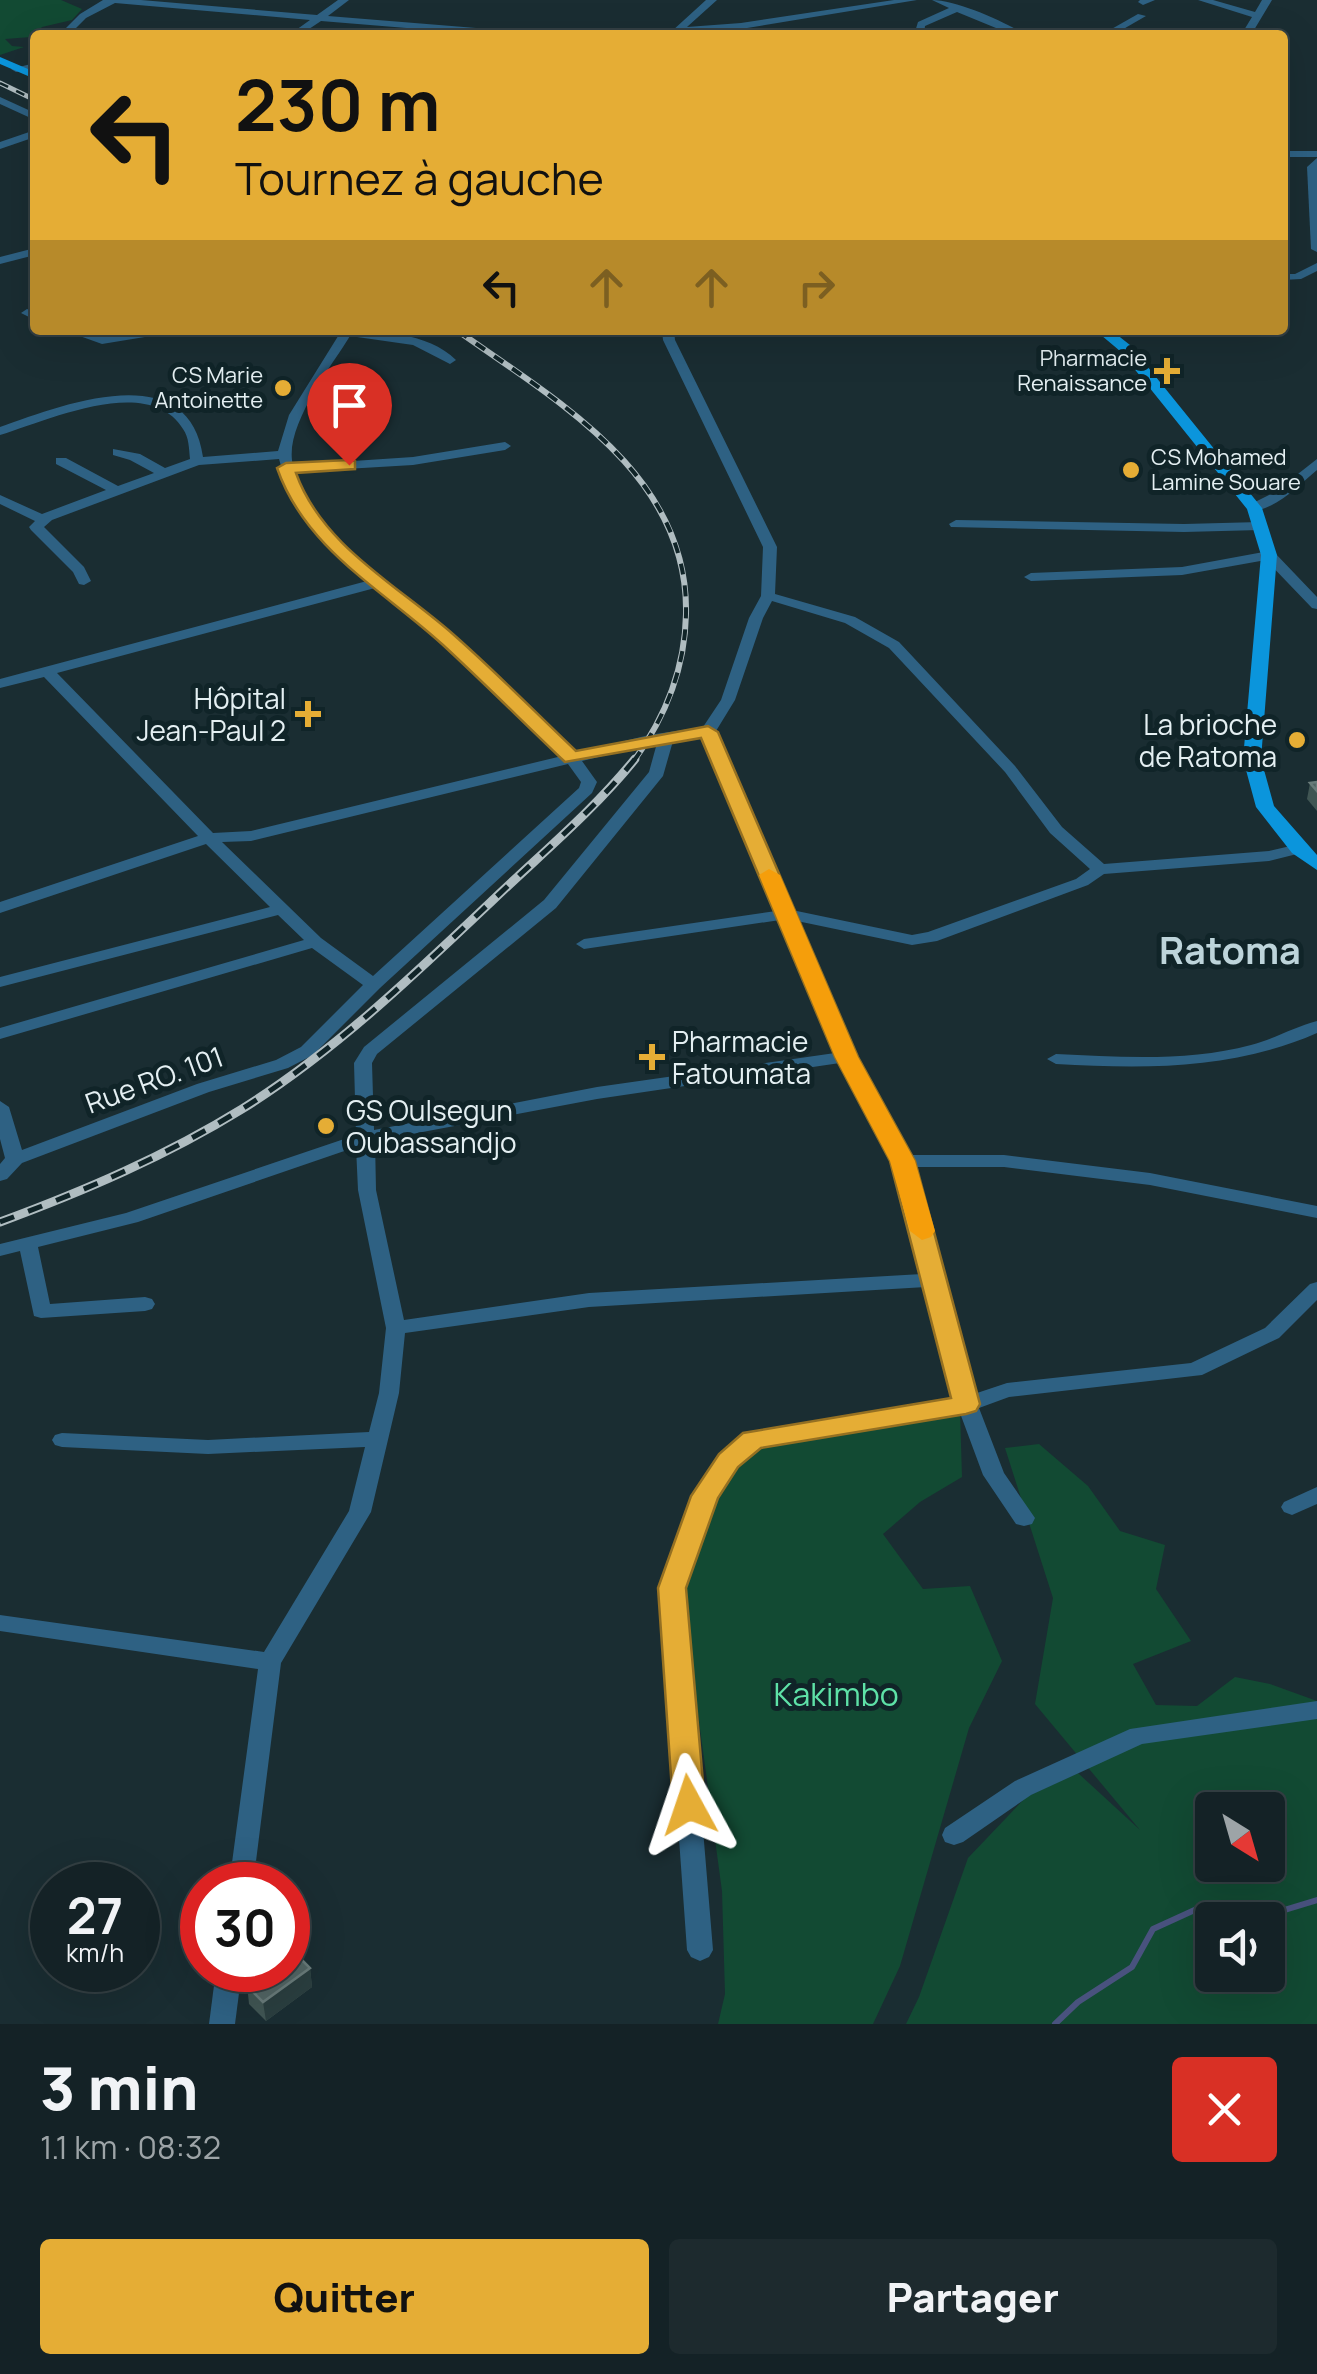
<!DOCTYPE html>
<html lang="fr">
<head>
<meta charset="utf-8">
<style>
  :root { --surface:#142226; --page:#1d2a2e; --text:#f1f3f6; --muted:#9da4a7; --line:#333f43; --accent:#e5ad35 }
  body { margin:0; font-family:Manrope,sans-serif; background:var(--page); color:var(--text); height:100vh; display:flex; flex-direction:column; font-size:38px; white-space:nowrap }
  * { box-sizing:border-box; margin:0 }
  p { font-size:32px; color:var(--muted) }
  .icon { flex:none; width:55px; height:55px; fill:none; stroke:currentColor; stroke-width:2; stroke-linecap:round; stroke-linejoin:round }
  .map { position:relative; height:2024px; overflow:hidden }
  .drawer { display:flex; flex-direction:column; background:var(--surface); flex:1 }
  .drawer>* { flex:none }
  .top-card { position:absolute; left:30px; top:30px; width:1258px; height:305px; border-radius:10px; box-shadow:0 10px 40px #0002,0 0 0 2px var(--line); background:#e5ad35; color:#111; overflow:hidden }
  .needle { width:65px; rotate:143deg }
  .fabs { position:absolute; left:1195px; top:1792px; display:grid; gap:20px }
  .fabs a { display:grid; place-items:center; width:90px; height:90px; border-radius:10px; background:var(--surface); box-shadow:0 10px 40px #0002,0 0 0 2px var(--line); font-size:50px }
  .speed { position:absolute; left:30px; top:1862px; display:flex; gap:20px; font-size:50px; font-weight:700; text-align:center }
  .speed>* { display:grid; place-content:center; width:130px; height:130px; border-radius:50%; background:var(--surface); box-shadow:0 10px 40px #0002,0 0 0 2px var(--line); line-height:1 }
  .speed small { font-size:25px; font-weight:400 }
  .speed .limit { border:15px solid #d22; background:#fff; color:#111 }
  .pin { position:absolute; display:grid; place-items:center; width:85px; height:85px; color:#fff; margin:-102px -42px; border-radius:50% 50% 50% 0; rotate:-45deg; box-shadow:0 0 10px #0007 }
  .pin .icon { rotate:45deg }
  .me { position:absolute; width:110px; margin:-55px; rotate:355deg; stroke-linejoin:round; filter:drop-shadow(0 0 8px #0008) }
  .turn { display:flex; align-items:center; gap:35px; height:210px; padding:0 40px; font-size:45px }
  .turn .icon { width:130px; height:130px; stroke-width:2.5 }
  .turn b { display:block; font-size:70px; line-height:85px }
  .lanes { display:flex; align-items:center; height:95px; padding:0 40px; background:#0003; justify-content:center; gap:50px; direction:ltr }
  .lanes .off { opacity:.35 }
  .round { display:grid; place-items:center; flex:none; width:105px; height:105px; border-radius:10px; background:var(--page) }
  .head { display:flex; align-items:center; justify-content:space-between; height:170px; padding:0 40px }
  h1 { font-size:60px; font-weight:800; line-height:75px }
  .action { display:flex; gap:20px; margin-top:auto; padding:20px 40px }
  .action a { flex:1; height:115px; border-radius:10px; background:var(--accent); color:#111; font-size:40px; font-weight:800; line-height:115px; text-align:center }
  .action a+a { background:var(--page); color:var(--text) }
  .map>svg:first-child { display:block }
  .green { fill:#124a33; fill-rule:evenodd }
  .lines { fill:none; stroke-linecap:round; stroke-linejoin:round }
  .stream { stroke:#49527e; stroke-width:6 }
  .minor { fill:#2e6183; fill-rule:evenodd }
  .major { fill:#0b95dc; fill-rule:evenodd }
  .rail-far2-casing { stroke:#b0bdc1; stroke-width:5 }
  .rail-far1-casing { stroke:#b0bdc1; stroke-width:6 }
  .rail-casing { stroke:#b0bdc1; stroke-width:9 }
  .rail-far2 { stroke:#102428; stroke-width:2.5; stroke-dasharray:9; stroke-linecap:butt }
  .rail-far1 { stroke:#102428; stroke-width:4; stroke-dasharray:11; stroke-linecap:butt }
  .rail { stroke:#102428; stroke-width:5; stroke-dasharray:15; stroke-linecap:butt }
  .wall { fill:#405553 }
  .shaded-wall { fill:#2a3e3f }
  .building { fill:#526564; stroke:#697b7a; stroke-width:2.5 }
  .route { fill:#e5ad35; stroke:#957022; stroke-width:2.5 }
  .slow { fill:#f59e0b }
  .poi-dot { fill:#e5ad35; stroke:#102428; stroke-width:4 }
  .labels { text-anchor:middle; dominant-baseline:central; stroke-width:10; stroke-linejoin:round; paint-order:stroke }
  .far-poi-label { font-size:22px; fill:#e4eff2; stroke:#102428; text-anchor:end }
  .poi-label { font-size:28px; fill:#e4eff2; stroke:#102428; text-anchor:end }
  .street-label { font-size:28px; fill:#e4eff2; stroke:#102428 }
  .near-park-label { font-size:32px; fill:#5ee1a7; stroke:#102428 }
  .district-label { font-size:38px; font-weight:bold; fill:#bdd4da; stroke:#102428 }
</style>
</head>
<body>
<div class="map">
<svg width="1317" height="2024" viewBox="0 0 1317 2024">
  <rect width="100%" height="100%" fill="#1a2d32"/>
  <g class="green">
    <path d="M 0,0 L 61,0 L 82,9 L 72,20 L 42,27 L 31,37 L 5,39 L 12,46 L 24,47 L 0,55 Z"/>
    <path d="M 960,1410 L 962,1477 L 920,1502 L 883,1534 L 923,1589 L 970,1586 L 1002,1661 L 969,1728 L 900,1966 L 873,2024 L 718,2024 L 725,1994 L 722,1891 L 682,1596 L 710,1508 L 751,1447 Z"/>
    <path d="M 1039,1444 L 1088,1486 L 1120,1531 L 1165,1545 L 1156,1589 L 1191,1641 L 1133,1664 L 1156,1705 L 1197,1706 L 1235,1677 L 1270,1684 L 1317,1701 L 1317,2024 L 906,2024 L 919,1997 L 968,1858 L 1026,1797 L 1078,1773 L 1140,1830 L 1035,1704 L 1053,1598 L 1005,1448 ZM 1212,1810 L 1268,1810 L 1268,1865 L 1212,1865 ZM 1212,1920 L 1268,1920 L 1268,1975 L 1212,1975 Z"/>
  </g>
  <g class="lines">
    <g class="stream">
      <path d="M 1252,1920 L 1317,1900"/>
      <path d="M 1055,2024 L 1078,2002 L 1132,1967 L 1153,1929 L 1199,1908 L 1249,1920"/>
    </g>
    <g class="minor">
      <path d="M 103,0 L 141,0 L 317,15 L 338,0 L 349,0 L 328,16 L 526,32 L 531,35 L 492,35 L 321,21 L 300,35 L 289,35 L 310,20 L 115,3 L 86,18 L 75,29 L 109,35 L 59,35 L 80,14 Z"/>
      <path d="M 706,0 L 717,0 L 687,27 L 741,23 L 894,0 L 917,0 L 741,29 L 672,35 L 672,31 Z"/>
      <path d="M 932,0 C 957,0 1005,22 1026,35 L 1013,35 L 957,12 L 925,26 L 924,35 L 914,35 L 918,22 L 949,8 Z"/>
      <path d="M 1140,0 L 1155,0 L 1143,5 L 1138,2 Z"/>
      <path d="M 1198,0 L 1213,0 L 1255,12 L 1262,0 L 1272,0 L 1251,35 L 1241,35 L 1252,17 Z"/>
      <path d="M 1138,14 L 1146,16 L 1113,35 L 1101,35 Z"/>
      <path d="M 35,63 L 35,69 L 16,72 L 11,69 Z"/>
      <path d="M 0,97 L 35,113 L 35,120 L 0,104 Z"/>
      <path d="M 35,130 L 35,137 L 0,149 L 0,142 Z"/>
      <rect x="1282" y="151" width="35" height="6"/>
      <path d="M 1317,158 L 1317,252 L 1311,249 L 1307,167 Z"/>
      <path d="M 35,248 L 35,255 L 0,264 L 0,257 Z"/>
      <path d="M 1317,263 L 1317,271 L 1301,279 L 1282,280 L 1282,274 L 1295,274 Z"/>
      <path d="M 27,309 L 35,312 L 35,320 L 21,313 Z"/>
      <path d="M 63,330 L 82,330 L 102,336 L 141,330 L 215,330 L 209,334 L 157,335 L 102,344 Z"/>
      <path d="M 338,330 C 376,330 428,332 456,360 L 450,364 L 413,345 L 350,336 C 331,367 283,428 293,465 L 413,457 L 505,442 L 511,446 L 505,450 L 413,465 L 295,472 C 315,541 401,591 453,636 C 495,674 535,714 576,753 L 649,735 L 703,727 L 721,700 L 749,618 L 761,596 L 763,547 L 663,340 L 662,330 L 674,330 L 675,340 L 777,547 L 775,594 L 855,617 L 899,642 L 1015,766 L 1062,827 L 1104,864 L 1269,851 L 1299,844 L 1307,849 L 1305,852 L 1269,861 L 1104,874 L 1088,885 L 937,941 L 912,945 L 797,921 L 855,1057 L 908,1155 L 1004,1155 L 1150,1173 L 1317,1206 L 1317,1218 L 1150,1185 L 1004,1167 L 913,1167 L 946,1280 L 974,1394 L 1007,1383 L 1191,1363 L 1265,1328 L 1310,1284 L 1317,1282 L 1317,1300 L 1279,1338 L 1202,1375 L 1009,1397 L 979,1408 L 1004,1473 L 1035,1518 L 1032,1524 L 1024,1526 L 1016,1524 L 983,1475 L 960,1413 L 759,1446 L 735,1465 L 715,1497 L 683,1588 L 713,1950 L 709,1957 L 700,1961 L 691,1957 L 687,1950 L 661,1588 L 694,1496 L 721,1455 L 746,1435 L 955,1400 L 926,1287 L 589,1307 L 405,1333 L 399,1393 L 371,1512 L 281,1663 L 253,1885 L 229,1885 L 258,1669 L 0,1631 L 0,1615 L 264,1652 L 349,1511 L 365,1447 L 208,1454 L 62,1447 L 55,1445 L 52,1440 L 55,1435 L 62,1433 L 208,1440 L 369,1432 L 379,1393 L 386,1328 L 358,1190 L 356,1147 L 138,1222 L 38,1247 L 50,1304 L 145,1297 L 152,1299 L 155,1304 L 152,1309 L 145,1311 L 41,1318 L 34,1316 L 20,1251 L 0,1256 L 0,1244 L 126,1213 L 356,1135 L 354,1063 L 364,1047 L 544,900 L 649,772 L 657,743 L 582,761 L 597,782 L 592,793 L 380,988 L 313,1055 L 288,1068 L 209,1092 L 22,1163 L 7,1179 L 0,1181 L 0,1164 L 5,1158 L 0,1139 L 0,1101 L 9,1107 L 22,1150 L 197,1084 L 276,1060 L 301,1047 L 363,985 L 312,948 L 0,1039 L 0,1028 L 304,940 L 278,915 L 0,987 L 0,977 L 270,907 L 206,844 L 0,913 L 0,902 L 198,836 L 44,677 L 0,688 L 0,679 L 367,581 L 340,559 L 290,497 L 279,459 L 199,465 L 52,520 L 44,527 L 84,567 L 91,581 L 84,585 L 79,584 L 73,572 L 31,530 L 29,527 L 35,521 L 0,504 L 0,495 L 42,514 L 106,490 L 56,464 L 56,458 L 66,458 L 118,486 L 154,473 L 130,460 L 113,455 L 113,449 L 140,454 L 165,468 L 190,459 C 189,449 189,437 183,429 C 149,373 47,421 0,435 L 0,427 C 62,405 189,355 203,457 L 278,451 L 289,415 L 340,333 ZM 375,588 L 442,642 L 562,756 L 251,831 L 213,833 L 57,673 ZM 772,601 L 845,623 L 889,648 L 1005,772 L 1050,833 L 1090,869 L 1076,879 L 928,932 L 912,935 L 792,910 L 716,731 L 735,700 L 763,618 ZM 703,736 L 776,911 L 584,939 L 576,944 L 584,949 L 780,920 L 835,1053 L 597,1087 L 374,1130 L 372,1063 L 377,1054 L 556,908 L 663,776 L 673,741 ZM 568,764 L 581,782 L 579,788 L 373,976 L 321,938 L 222,842 L 251,841 ZM 840,1063 L 893,1161 L 922,1274 L 589,1293 L 404,1320 L 376,1190 L 375,1141 L 597,1099 Z"/>
      <path d="M 1317,459 L 1317,470 C 1298,486 1275,511 1249,511 L 1249,505 L 1275,492 Z"/>
      <path d="M 956,520 L 1184,524 L 1260,522 L 1267,526 L 1260,530 L 1184,532 L 951,527 L 949,524 Z"/>
      <path d="M 1269,551 L 1274,552 L 1317,597 L 1317,609 L 1312,608 L 1266,560 L 1182,575 L 1031,581 L 1024,577 L 1031,573 L 1182,567 Z"/>
      <path d="M 1317,1021 L 1317,1033 C 1233,1070 1146,1069 1056,1064 L 1047,1059 L 1056,1054 C 1120,1057 1188,1062 1251,1045 C 1274,1039 1294,1027 1317,1021 Z"/>
      <path d="M 1317,1487 L 1317,1504 L 1292,1515 L 1284,1512 L 1281,1507 L 1284,1502 Z"/>
      <path d="M 1317,1701 L 1317,1719 L 1142,1744 L 1031,1795 L 963,1842 L 954,1845 L 945,1842 L 942,1835 L 945,1828 L 1015,1781 L 1130,1729 Z"/>
      <path d="M 216,1970 L 242,1970 L 235,2024 L 209,2024 Z"/>
    </g>
    <g class="major">
      <path d="M 0,57 L 35,72 L 35,79 L 0,64 Z"/>
      <path d="M 1095,330 L 1111,330 L 1130,345 L 1262,508 L 1277,555 L 1261,759 L 1274,806 L 1317,855 L 1317,870 L 1292,853 L 1256,807 L 1243,759 L 1261,555 L 1247,509 L 1120,351 Z"/>
    </g>
    <defs>
      <g id="rail-far2">
        <path d="M 0,83 L 35,100"/>
        <path d="M 457,330 L 462,333"/>
      </g>
      <path id="rail-far1" d="M 458,331 C 557,401 689,475 686,614 C 685,669 665,718 633,762"/>
      <path id="rail" d="M 0,1222 C 84,1191 166,1156 242,1109 C 335,1051 415,974 494,899 C 542,853 593,811 635,759"/>
    </defs>
    <use href="#rail-far2" class="rail-far2-casing"/>
    <use href="#rail-far1" class="rail-far1-casing"/>
    <use href="#rail" class="rail-casing"/>
    <use href="#rail-far2" class="rail-far2"/>
    <use href="#rail-far1" class="rail-far1"/>
    <use href="#rail" class="rail"/>
  </g>
  <g class="wall">
    <path d="M 1317,782 L 1317,811 L 1307,799 L 1310,783 Z"/>
    <path d="M 310,1968 L 312,1987 L 266,2021 L 249,2004 L 246,1974 Z"/>
  </g>
  <path class="shaded-wall" d="M 310,1968 L 312,1987 L 266,2021 L 263,2002 Z"/>
  <g class="building">
    <path d="M 1317,782 L 1317,791 L 1310,783 Z"/>
    <path d="M 288,1946 L 310,1968 L 263,2002 L 246,1985 L 253,1980 L 246,1974 L 251,1970 L 288,1970 Z"/>
  </g>
  <path class="route" d="M 349,460 L 355,461 L 355,469 L 296,473 C 322,546 399,586 454,635 C 496,672 535,712 576,751 L 708,726 L 718,732 L 858,1057 L 915,1161 L 980,1404 L 976,1411 L 966,1414 L 761,1448 L 738,1467 L 718,1498 L 686,1588 L 705,1805 L 700,1814 L 689,1818 L 678,1814 L 673,1805 L 658,1588 L 691,1496 L 719,1454 L 743,1433 L 951,1398 L 890,1161 L 835,1057 L 701,738 L 565,762 C 524,723 484,683 443,645 C 383,590 305,549 277,468 L 286,463 Z"/>
  <path class="slow" d="M 769,869 L 780,875 L 858,1057 L 915,1161 L 935,1231 L 931,1237 L 922,1240 L 910,1231 L 890,1161 L 835,1057 L 759,875 Z"/>
  <g class="poi-dot">
    <path d="M1162 356h10v10h10v10h-10v10h-10v-10h-10v-10h10z"/>
    <circle cx="283" cy="388" r="10"/>
    <circle cx="1131" cy="470" r="10"/>
    <path d="M303 699h10v10h10v10h-10v10h-10v-10h-10v-10h10z"/>
    <circle cx="1297" cy="740" r="10"/>
    <path d="M647 1042h10v10h10v10h-10v10h-10v-10h-10v-10h10z"/>
    <circle cx="326" cy="1126" r="10"/>
  </g>
  <g class="labels">
    <g class="far-poi-label">
      <text x="1147" y="358">Pharmacie<tspan x="1147" dy="25">Renaissance</tspan></text>
      <text x="263" y="375">CS Marie<tspan x="263" dy="25">Antoinette</tspan></text>
      <text x="1151" y="457" text-anchor="start">CS Mohamed<tspan x="1151" dy="25">Lamine Souare</tspan></text>
    </g>
    <g class="poi-label">
      <text x="286" y="698">Hôpital<tspan x="286" dy="32">Jean-Paul 2</tspan></text>
      <text x="1277" y="724">La brioche<tspan x="1277" dy="32">de Ratoma</tspan></text>
      <text x="672" y="1041" text-anchor="start">Pharmacie<tspan x="672" dy="32">Fatoumata</tspan></text>
      <text x="346" y="1110" text-anchor="start">GS Oulsegun<tspan x="346" dy="32">Oubassandjo</tspan></text>
    </g>
    <g class="street-label">
      <text transform="translate(154 1079) rotate(-20)">Rue RO. 101</text>
    </g>
    <g class="near-park-label">
      <text x="836" y="1694">Kakimbo</text>
    </g>
    <g class="district-label">
      <text x="1230" y="949">Ratoma</text>
    </g>
  </g>
</svg>
<div class="fabs">
<a><svg class="needle" viewBox="-14 -14 28 28"><path d="M0-13l5 13h-10z" fill="#e53935"/><path d="M0 13l5-13h-10z" fill="#9da4a7"/></svg></a>
<a><svg class="icon" aria-label="sound" viewBox="0 0 24 24"><path d="M4 9h4l5-4v14l-5-4H4zM17 9q2 3 0 6"/></svg></a>
</div>
<div class="speed"><div>27<small>km/h</small></div><div class="limit">30</div></div>
<div class="pin" style="left:349px;top:465px;background:#d93025"><svg class="icon" aria-label="arrive" viewBox="0 0 24 24"><path d="M6 21V4h12l-3 4 3 4H6"/></svg></div>
<svg class="me" style="left:689px;top:1805px" viewBox="-20 -20 40 40"><path d="M0-17L14 15 0 8-14 15z" fill="#e5ad35" stroke="#fff" stroke-width="4"/></svg>
<div class="top-card">
<div class="turn"><svg class="icon" aria-label="left" viewBox="0 0 24 24"><path d="M17 20v-9H6M10 6l-5 5 5 5"/></svg><div><b>230 m</b>Tournez à gauche</div></div>
<div class="lanes"><svg class="icon" aria-label="left" viewBox="0 0 24 24"><path d="M17 20v-9H6M10 6l-5 5 5 5"/></svg><svg class="icon off" aria-label="ahead" viewBox="0 0 24 24"><path d="M12 20V5M6 11l6-6 6 6"/></svg><svg class="icon off" aria-label="ahead" viewBox="0 0 24 24"><path d="M12 20V5M6 11l6-6 6 6"/></svg><svg class="icon off" aria-label="right" viewBox="0 0 24 24"><path d="M7 20v-9h11M14 6l5 5-5 5"/></svg></div>
</div>
</div>
<section class="drawer">
<div class="head"><div><h1>3 min</h1><p>1.1 km · 08:32</p></div><a class="round" style="background:#d93025;color:#fff"><svg class="icon" aria-label="close" viewBox="0 0 24 24"><path d="M6 6l12 12M18 6L6 18"/></svg></a></div>
<div class="action"><a>Quitter</a><a>Partager</a></div>
</section>
</body>
</html>
